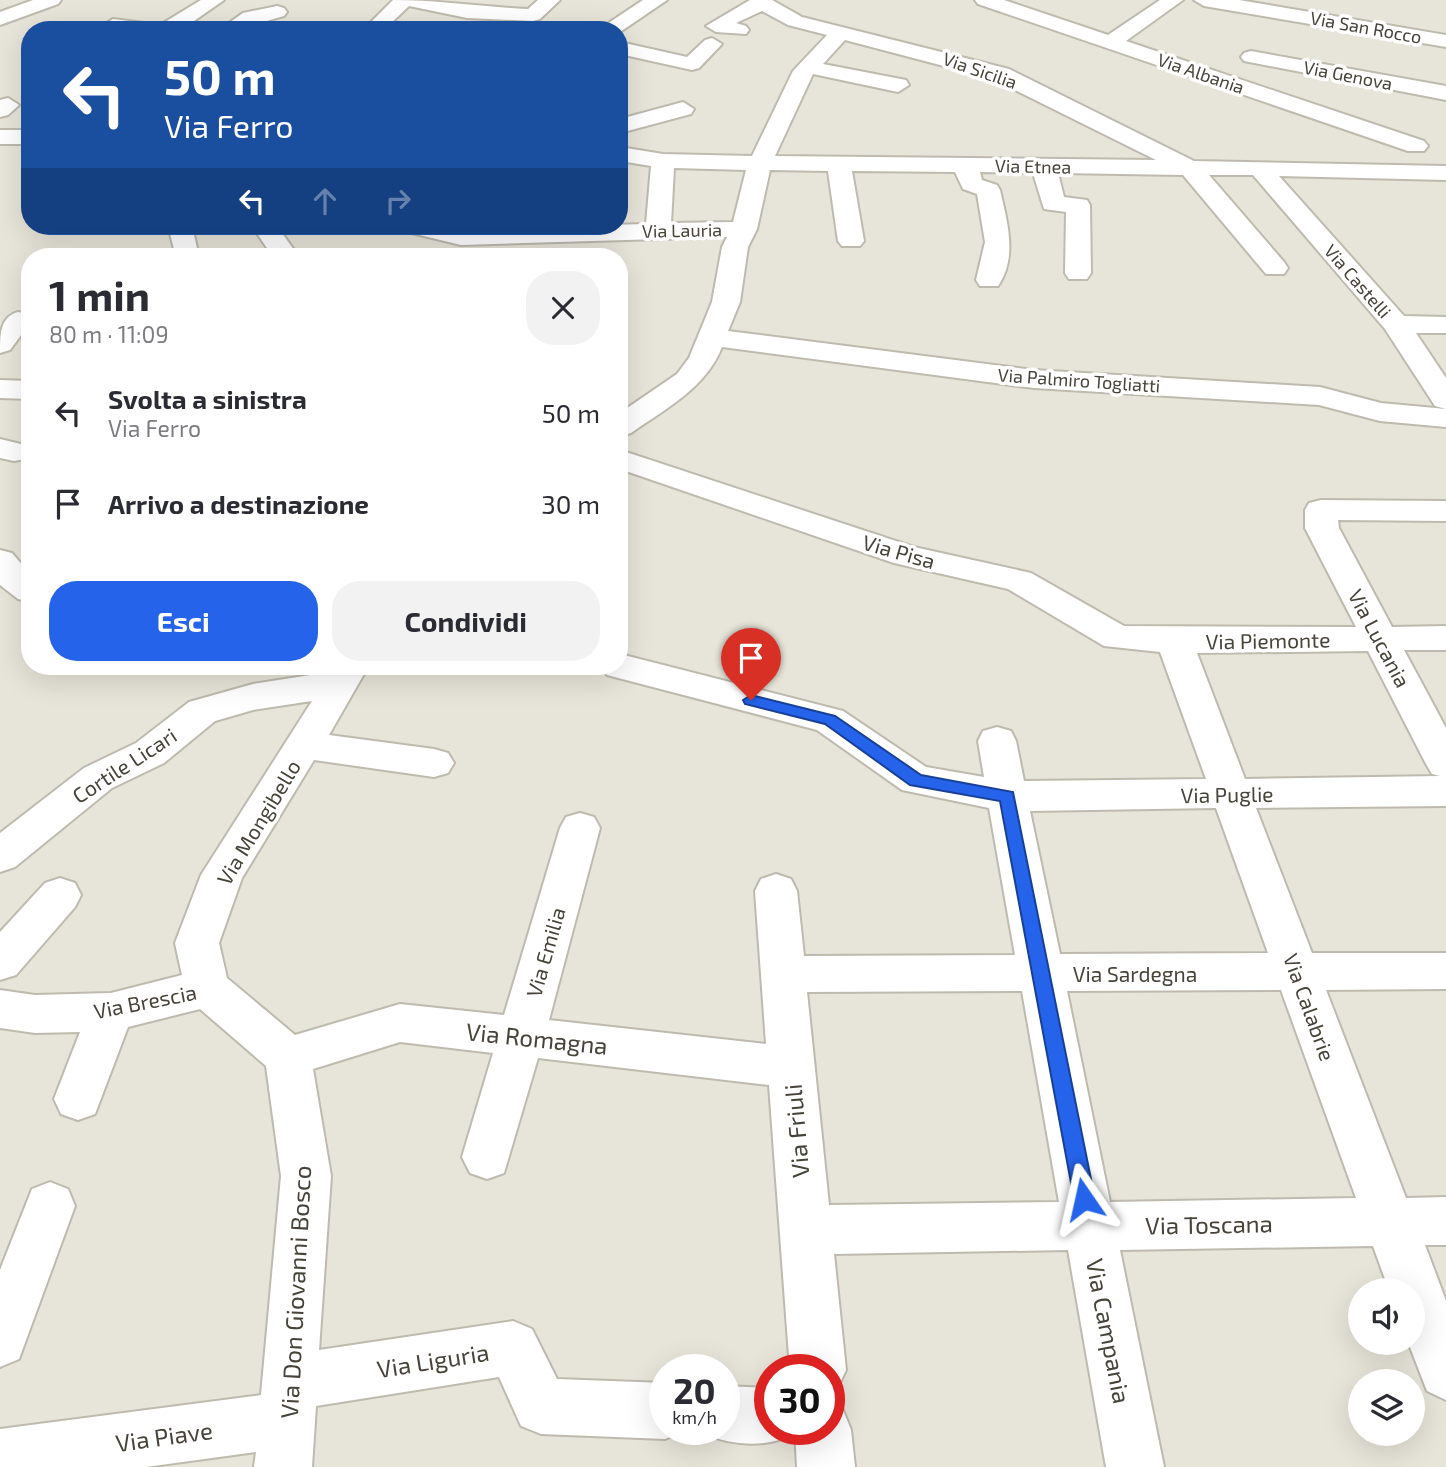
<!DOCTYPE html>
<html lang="it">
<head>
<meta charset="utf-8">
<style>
  :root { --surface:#fff; --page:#f2f2f3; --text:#2b2b33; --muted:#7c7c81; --accent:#2563eb }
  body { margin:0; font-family:"Exo 2",sans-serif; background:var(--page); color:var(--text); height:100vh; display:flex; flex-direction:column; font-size:26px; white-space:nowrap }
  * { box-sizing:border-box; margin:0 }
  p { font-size:23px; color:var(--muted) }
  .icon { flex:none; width:38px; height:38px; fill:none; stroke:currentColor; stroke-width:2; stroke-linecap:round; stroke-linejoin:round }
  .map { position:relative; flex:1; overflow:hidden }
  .drawer { position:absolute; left:21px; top:248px; width:607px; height:427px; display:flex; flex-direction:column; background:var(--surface); border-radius:28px; box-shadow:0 7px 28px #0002 }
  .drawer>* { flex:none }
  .top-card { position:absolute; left:21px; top:21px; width:607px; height:214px; border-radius:28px; box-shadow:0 7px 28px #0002; background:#1a4fa0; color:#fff; overflow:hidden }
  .buttons { position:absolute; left:1348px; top:1278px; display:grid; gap:14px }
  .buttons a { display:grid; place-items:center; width:77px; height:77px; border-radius:50%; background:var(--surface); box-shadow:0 7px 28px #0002; font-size:35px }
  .speed { position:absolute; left:649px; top:1354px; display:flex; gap:14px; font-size:35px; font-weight:700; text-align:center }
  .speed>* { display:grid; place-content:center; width:91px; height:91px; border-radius:50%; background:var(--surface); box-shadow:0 7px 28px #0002; line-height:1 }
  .speed small { font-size:18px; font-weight:400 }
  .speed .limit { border:10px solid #d22; background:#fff; color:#111 }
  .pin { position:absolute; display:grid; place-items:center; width:60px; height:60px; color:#fff; margin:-72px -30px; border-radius:50% 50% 50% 0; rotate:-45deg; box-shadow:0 0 7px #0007 }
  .pin .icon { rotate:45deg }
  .me { position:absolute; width:77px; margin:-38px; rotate:349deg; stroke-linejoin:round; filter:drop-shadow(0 0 5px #0008) }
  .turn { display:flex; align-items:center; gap:24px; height:147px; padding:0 28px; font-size:32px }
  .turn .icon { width:91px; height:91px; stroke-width:2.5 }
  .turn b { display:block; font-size:49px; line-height:60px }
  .lanes { display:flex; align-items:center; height:66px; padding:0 28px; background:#0003; justify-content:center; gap:35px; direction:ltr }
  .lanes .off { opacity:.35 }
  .round { display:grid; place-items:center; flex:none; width:74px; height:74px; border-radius:28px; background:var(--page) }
  .overview { display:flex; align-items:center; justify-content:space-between; height:119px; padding:0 28px }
  h1 { font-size:42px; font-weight:700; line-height:52px }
  .primary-button { display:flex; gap:14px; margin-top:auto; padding:14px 28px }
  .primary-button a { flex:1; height:80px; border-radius:28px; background:var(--accent); color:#fff; font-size:28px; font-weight:700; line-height:80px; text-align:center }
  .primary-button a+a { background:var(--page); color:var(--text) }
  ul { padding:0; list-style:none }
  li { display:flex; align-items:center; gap:21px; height:91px; padding:0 28px }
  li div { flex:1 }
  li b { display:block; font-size:26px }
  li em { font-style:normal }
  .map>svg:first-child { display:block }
  .residential { fill:#e7e4d9; fill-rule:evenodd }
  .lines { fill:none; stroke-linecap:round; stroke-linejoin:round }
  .minor-casing { stroke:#bebaae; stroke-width:4 }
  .minor { fill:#fff; fill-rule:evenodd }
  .route { fill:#2563eb; stroke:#184099; stroke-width:2 }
  .labels { text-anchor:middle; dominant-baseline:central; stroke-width:7; stroke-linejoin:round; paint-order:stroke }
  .far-street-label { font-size:18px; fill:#474339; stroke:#fff }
  .street-label { font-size:21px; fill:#474339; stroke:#fff }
  .near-street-label { font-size:24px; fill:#474339; stroke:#fff }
</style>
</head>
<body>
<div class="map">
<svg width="1446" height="1467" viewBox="0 0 1446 1467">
  <rect width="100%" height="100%" fill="#f4f2eb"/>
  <path class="residential" d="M 0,0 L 1446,0 L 1446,1467 L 0,1467 ZM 30,30 L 620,30 L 620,226 L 30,226 ZM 30,257 L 620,257 L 620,667 L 30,667 ZM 1360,1290 L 1412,1290 L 1412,1342 L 1360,1342 ZM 665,1370 L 724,1370 L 724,1430 L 665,1430 ZM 770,1370 L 830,1370 L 830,1430 L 770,1430 ZM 1360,1381 L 1412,1381 L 1412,1433 L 1360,1433 Z"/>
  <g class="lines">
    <defs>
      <g id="minor">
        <path d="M 33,0 L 61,0 L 58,4 L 0,25 L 0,12 Z"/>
        <path d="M 201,0 L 224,0 L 181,30 L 96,30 L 113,19 L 160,25 Z"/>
        <path d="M 393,0 C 438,0 483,7 528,9 L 538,0 L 560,0 L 540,19 L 533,21 L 467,18 L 409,6 L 389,25 L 392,30 L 371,30 L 368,25 Z"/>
        <path d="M 643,0 L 667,0 L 620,32 L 598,30 Z"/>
        <path d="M 750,0 L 772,0 L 802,17 L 1009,69 L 1194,161 L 1446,166 L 1446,180 L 1279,176 L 1404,316 L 1446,317 L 1446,333 L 1416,333 L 1446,378 L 1446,427 L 1380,421 L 1319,405 L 1034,388 L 722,347 C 706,388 665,409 631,433 L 620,436 L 620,413 L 677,374 L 689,358 L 712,302 L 722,247 L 727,237 L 461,245 L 403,231 L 399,226 L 445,226 L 461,229 L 646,224 L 651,166 L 620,161 L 620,147 L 663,154 L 752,156 L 793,71 L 827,35 L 788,25 L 762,11 L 736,23 L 746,26 L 749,30 L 746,34 L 716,32 L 706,26 ZM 845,40 L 993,79 L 1156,160 L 775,156 L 813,74 L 898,92 L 909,85 L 906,80 L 823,64 ZM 674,168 L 746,170 L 733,222 L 671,223 ZM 770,170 L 828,171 L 838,241 L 842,246 L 860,246 L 864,241 L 852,171 L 955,172 L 963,189 L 977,194 L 985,242 L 976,280 L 980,286 L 998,286 C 1018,257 1007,221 1000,190 L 997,185 L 982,180 L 980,172 L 1033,173 L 1044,209 L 1066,212 L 1065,273 L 1069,279 L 1087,279 L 1091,273 L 1090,205 L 1087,200 L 1064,197 L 1058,173 L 1183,175 L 1266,274 L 1284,274 L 1288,268 L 1284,262 L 1209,175 L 1253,175 L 1385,329 L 1435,406 L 1446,409 L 1381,403 L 1320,387 L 1034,370 L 728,331 L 740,302 L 748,247 L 757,229 Z"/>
        <path d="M 975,0 L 1004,0 L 1108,35 L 1160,0 L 1183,0 L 1126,41 L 1424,141 L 1428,146 L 1424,151 L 1408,151 L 978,4 Z"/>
        <path d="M 1194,0 L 1239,0 L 1446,35 L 1446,47 L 1204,6 Z"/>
        <path d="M 277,6 L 284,8 L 287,12 L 284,16 C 260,22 244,30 219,30 L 243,13 Z"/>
        <path d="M 712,38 L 722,44 L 699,68 L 692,70 L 620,54 L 620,42 L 687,57 L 705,40 Z"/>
        <path d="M 1251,51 L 1446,86 L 1446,100 L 1244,61 L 1241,57 L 1244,53 Z"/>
        <path d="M 8,98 L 19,105 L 8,115 L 0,117 L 0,100 Z"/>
        <path d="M 683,102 L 694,109 L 691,114 L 620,133 L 620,119 Z"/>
        <rect x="0" y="130" width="30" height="14"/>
        <path d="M 168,226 L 192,226 L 197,248 L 193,253 L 175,253 Z"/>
        <path d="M 252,226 L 277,226 L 299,257 L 273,257 Z"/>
        <path d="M 18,312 L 28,314 L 30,323 L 10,350 L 0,353 C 0,334 0,317 18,312 Z"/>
        <path d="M 0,380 L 30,381 L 30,399 L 0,398 Z"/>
        <path d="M 0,439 L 25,445 L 30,452 L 25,459 L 14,461 L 0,458 Z"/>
        <path d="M 620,450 L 914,547 L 1031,573 L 1124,626 L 1356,627 L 1305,528 L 1305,510 L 1309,503 L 1321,500 L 1446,501 L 1446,521 L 1338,520 L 1339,528 L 1392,627 L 1446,626 L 1446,650 L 1404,650 L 1446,728 L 1446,806 L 1256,808 L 1312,953 L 1446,953 L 1446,989 L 1326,990 L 1406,1198 L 1446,1197 L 1446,1245 L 1425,1245 L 1446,1301 L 1446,1400 L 1427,1391 L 1408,1342 L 1412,1342 L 1412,1290 L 1389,1290 L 1373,1246 L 1120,1250 L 1164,1467 L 1106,1467 L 1068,1250 L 834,1254 L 846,1370 L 837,1389 L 830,1393 L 830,1370 L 790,1370 L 769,1085 L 538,1058 L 504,1173 L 487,1179 L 470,1173 L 462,1157 L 493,1053 L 400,1042 L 313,1069 L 331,1176 L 319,1350 L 513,1321 L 532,1329 L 557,1379 L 665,1383 L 665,1430 L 685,1431 L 665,1439 L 541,1434 L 521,1426 L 499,1377 L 316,1406 L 312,1467 L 254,1467 L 256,1452 L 146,1467 L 0,1467 L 0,1429 L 261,1395 L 281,1176 L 266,1066 L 200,1009 L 128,1027 L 95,1114 L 78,1120 L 61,1114 L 54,1099 L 80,1032 L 35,1033 L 0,1028 L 0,990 L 35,995 L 111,993 L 182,975 L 175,943 L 201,875 L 312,701 L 253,710 L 215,721 L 164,763 L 112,788 L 15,867 L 0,872 L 0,833 L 84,768 L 136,743 L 189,702 L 253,684 L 330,672 L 334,667 L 368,667 L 329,735 L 434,749 L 448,753 L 454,763 L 448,773 L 434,777 L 314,760 L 242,878 L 219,943 L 227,978 L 295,1035 L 400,1004 L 504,1015 L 560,828 L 566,817 L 580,813 L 594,817 L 600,828 L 549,1020 L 766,1044 L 755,891 L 761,879 L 776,874 L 791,879 L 797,891 L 804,956 L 1015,955 L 989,808 L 902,790 L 817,730 L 607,675 L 602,667 L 620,667 L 620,654 L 843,711 L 926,767 L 984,777 L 978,741 L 983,731 L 997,727 L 1011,731 L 1016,741 L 1024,781 L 1206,779 L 1160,652 L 1104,646 L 1008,589 L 894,563 L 620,469 ZM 1368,651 L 1426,764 L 1432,774 L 1440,776 L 1245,779 L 1197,653 ZM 1216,808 L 1268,953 L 1060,954 L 1030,811 ZM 1281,990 L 1356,1198 L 1110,1202 L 1067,991 ZM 1022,991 L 1059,1202 L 829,1205 L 807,992 Z"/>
        <path d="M 0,550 L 12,553 L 30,574 L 30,602 L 18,599 L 0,585 Z"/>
        <path d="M 60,878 L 75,883 L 81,895 L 75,907 L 16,975 L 0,980 L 0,932 L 45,883 Z"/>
        <path d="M 50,1182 L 68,1189 L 75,1206 L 19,1359 L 0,1367 L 0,1270 L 32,1189 Z"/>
        <path d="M 724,1386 L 770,1388 L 770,1430 L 792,1430 L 790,1436 C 762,1448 732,1445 704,1434 L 702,1430 L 724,1430 Z"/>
        <path d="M 830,1404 L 843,1410 L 851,1430 L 855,1467 L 797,1467 L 795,1430 L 830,1430 Z"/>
      </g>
    </defs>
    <use href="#minor" class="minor-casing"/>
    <use href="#minor" class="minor"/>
  </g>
  <path class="route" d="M 751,695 L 835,716 L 921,775 L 1013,792 L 1095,1199 L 1092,1206 L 1084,1209 L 1077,1206 L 1074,1199 L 1000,801 L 910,785 L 825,724 L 745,704 L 743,700 Z"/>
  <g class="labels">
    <g class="far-street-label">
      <text transform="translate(1366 27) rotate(10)">Via San Rocco</text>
      <text transform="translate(980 70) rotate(19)">Via Sicilia</text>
      <text transform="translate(1201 73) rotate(19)">Via Albania</text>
      <text transform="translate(1348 75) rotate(11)">Via Genova</text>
      <text transform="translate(1033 166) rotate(1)">Via Etnea</text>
      <text transform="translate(682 230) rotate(-1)">Via Lauria</text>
      <text transform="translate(1358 281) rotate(49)">Via Castelli</text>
      <text transform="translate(1079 380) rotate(4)">Via Palmiro Togliatti</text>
    </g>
    <g class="street-label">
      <text transform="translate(899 551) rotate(16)">Via Pisa</text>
      <text transform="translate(1380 638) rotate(62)">Via Lucania</text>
      <text transform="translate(1268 640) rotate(-1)">Via Piemonte</text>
      <text transform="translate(124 765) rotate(-33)">Cortile Licari</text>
      <text transform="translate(1227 794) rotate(-1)">Via Puglie</text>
      <text transform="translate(258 822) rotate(-59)">Via Mongibello</text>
      <text transform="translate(545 952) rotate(-74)">Via Emilia</text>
      <text x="1135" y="973">Via Sardegna</text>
      <text transform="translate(145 1001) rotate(-11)">Via Brescia</text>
      <text transform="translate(1310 1007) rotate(70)">Via Calabrie</text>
    </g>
    <g class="near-street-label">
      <text transform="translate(537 1038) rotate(6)">Via Romagna</text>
      <text transform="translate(796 1131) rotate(-95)">Via Friuli</text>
      <text transform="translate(1209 1224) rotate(-1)">Via Toscana</text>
      <text transform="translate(295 1292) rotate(-87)">Via Don Giovanni Bosco</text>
      <text transform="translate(1109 1331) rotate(79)">Via Campania</text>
      <text transform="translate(433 1360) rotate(-9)">Via Liguria</text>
      <text transform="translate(164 1436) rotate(-8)">Via Piave</text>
    </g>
  </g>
</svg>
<div class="buttons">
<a><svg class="icon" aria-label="sound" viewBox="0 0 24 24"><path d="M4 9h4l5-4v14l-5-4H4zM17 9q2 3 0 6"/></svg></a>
<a><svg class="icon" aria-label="layers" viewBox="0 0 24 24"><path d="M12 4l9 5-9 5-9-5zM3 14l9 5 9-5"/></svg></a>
</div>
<div class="speed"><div>20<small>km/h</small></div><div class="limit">30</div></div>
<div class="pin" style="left:751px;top:700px;background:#d93025"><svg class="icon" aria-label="arrive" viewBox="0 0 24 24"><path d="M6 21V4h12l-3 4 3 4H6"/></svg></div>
<svg class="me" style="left:1084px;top:1199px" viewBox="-20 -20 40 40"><path d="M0-17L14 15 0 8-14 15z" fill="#2563eb" stroke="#fff" stroke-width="4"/></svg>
<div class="top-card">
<div class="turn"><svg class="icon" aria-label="left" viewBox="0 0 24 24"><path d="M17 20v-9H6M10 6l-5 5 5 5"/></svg><div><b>50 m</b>Via Ferro</div></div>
<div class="lanes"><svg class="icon" aria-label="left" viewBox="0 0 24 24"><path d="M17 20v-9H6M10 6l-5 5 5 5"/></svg><svg class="icon off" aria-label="ahead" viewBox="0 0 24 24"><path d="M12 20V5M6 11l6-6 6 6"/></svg><svg class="icon off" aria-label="right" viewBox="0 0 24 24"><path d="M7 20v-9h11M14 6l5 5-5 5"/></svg></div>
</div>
<section class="drawer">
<div class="overview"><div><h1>1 min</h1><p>80 m · 11:09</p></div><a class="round"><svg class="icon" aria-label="close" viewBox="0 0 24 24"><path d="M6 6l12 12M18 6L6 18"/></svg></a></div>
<ul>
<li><svg class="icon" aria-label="left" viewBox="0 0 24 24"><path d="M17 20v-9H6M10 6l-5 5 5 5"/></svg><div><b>Svolta a sinistra</b><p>Via Ferro</p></div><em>50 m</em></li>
<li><svg class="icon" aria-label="arrive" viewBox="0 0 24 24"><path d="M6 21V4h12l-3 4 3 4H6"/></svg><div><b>Arrivo a destinazione</b></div><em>30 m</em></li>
</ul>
<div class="primary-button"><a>Esci</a><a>Condividi</a></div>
</section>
</div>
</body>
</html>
